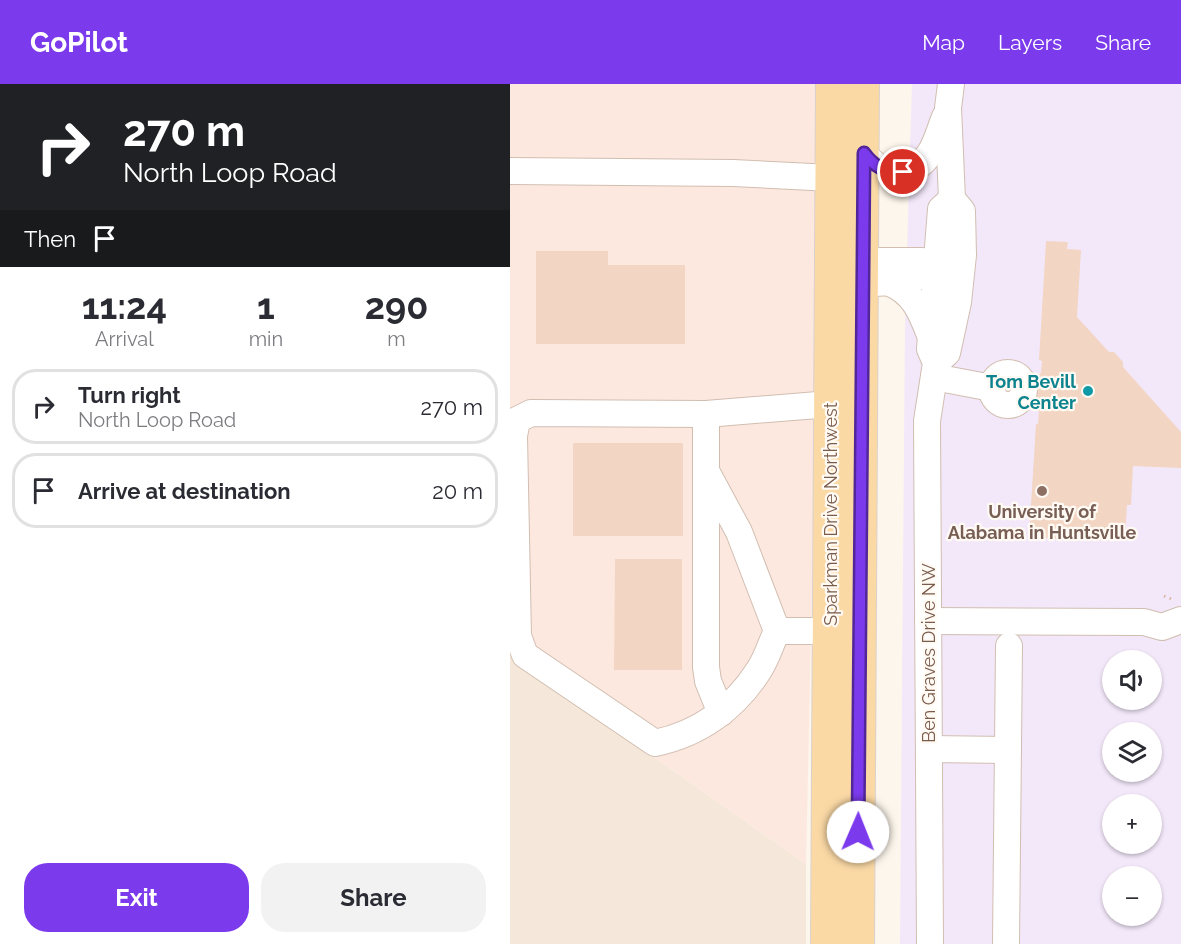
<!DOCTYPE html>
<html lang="en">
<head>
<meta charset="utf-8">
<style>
  :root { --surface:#fff; --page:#f2f2f3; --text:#2b2b33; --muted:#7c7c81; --line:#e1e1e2; --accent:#7c3aed }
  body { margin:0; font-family:Raleway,sans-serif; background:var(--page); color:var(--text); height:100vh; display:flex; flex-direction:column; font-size:22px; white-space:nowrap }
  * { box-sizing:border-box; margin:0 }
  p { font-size:20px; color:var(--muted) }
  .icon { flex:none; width:33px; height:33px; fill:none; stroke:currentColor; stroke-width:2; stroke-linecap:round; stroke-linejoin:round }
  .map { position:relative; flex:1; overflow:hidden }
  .drawer { display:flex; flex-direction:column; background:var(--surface); width:510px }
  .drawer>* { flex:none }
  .guide { background:#202124; color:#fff; overflow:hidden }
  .tools { position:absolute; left:592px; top:566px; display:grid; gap:12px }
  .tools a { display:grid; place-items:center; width:60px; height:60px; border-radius:50%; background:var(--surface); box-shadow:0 2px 4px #0004; font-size:30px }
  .pin { position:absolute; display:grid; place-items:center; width:51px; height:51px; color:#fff; margin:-26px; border:3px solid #fff; border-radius:50%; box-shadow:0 2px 6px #0007 }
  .me { position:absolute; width:66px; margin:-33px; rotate:1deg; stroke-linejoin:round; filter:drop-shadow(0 0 4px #0008) }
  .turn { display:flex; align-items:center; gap:21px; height:126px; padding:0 24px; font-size:27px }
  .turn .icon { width:78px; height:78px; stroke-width:2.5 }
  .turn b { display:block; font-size:42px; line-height:51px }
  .then { display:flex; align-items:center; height:57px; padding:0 24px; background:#0003; gap:12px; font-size:22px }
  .eta { display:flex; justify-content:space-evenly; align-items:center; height:102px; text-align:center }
  .eta b { font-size:36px; font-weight:700; line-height:42px }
  .button { display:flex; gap:12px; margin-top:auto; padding:12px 24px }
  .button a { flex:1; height:69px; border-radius:24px; background:var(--accent); color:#fff; font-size:24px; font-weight:700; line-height:69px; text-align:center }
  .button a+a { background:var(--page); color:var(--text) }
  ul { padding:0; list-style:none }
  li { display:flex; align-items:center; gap:18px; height:75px; margin:0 12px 9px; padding:0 12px; border:3px solid var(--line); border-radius:24px }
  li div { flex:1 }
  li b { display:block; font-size:22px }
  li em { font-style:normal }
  header { display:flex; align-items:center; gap:36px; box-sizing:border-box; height:84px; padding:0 30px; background:var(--accent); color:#fff }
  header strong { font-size:28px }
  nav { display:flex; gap:33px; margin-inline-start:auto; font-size:21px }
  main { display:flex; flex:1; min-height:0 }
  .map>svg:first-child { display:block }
  .residential { fill:#f5e8da }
  .commercial { fill:#fde8e0 }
  .education { fill:#f3e8fa; fill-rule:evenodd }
  .building { fill:#f3d5c3 }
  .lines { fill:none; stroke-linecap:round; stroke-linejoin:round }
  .minor-casing { stroke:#d1beb0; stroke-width:28 }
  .major-casing { stroke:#dad1cd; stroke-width:34 }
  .path { stroke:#d9b8a5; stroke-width:3; stroke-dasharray:1.5 4.5; stroke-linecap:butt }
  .minor { stroke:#fff; stroke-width:26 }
  .major { stroke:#fbd9a5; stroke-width:32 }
  .route-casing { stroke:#51269a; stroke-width:15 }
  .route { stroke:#7c3aed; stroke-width:10 }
  .culture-dot { fill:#0f9aa8; stroke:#fffaf3; stroke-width:2 }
  .education-dot { fill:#8d6e63; stroke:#fffaf3; stroke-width:2 }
  .labels { text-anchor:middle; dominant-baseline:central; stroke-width:4.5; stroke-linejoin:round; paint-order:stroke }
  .culture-label { font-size:18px; font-weight:bold; fill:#0d838f; stroke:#fffaf3; text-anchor:end }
  .education-label { font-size:18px; font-weight:bold; fill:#785e54; stroke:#fffaf3 }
  .street-label { font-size:18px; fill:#7a5c4d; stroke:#fffaf3 }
</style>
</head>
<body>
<header>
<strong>GoPilot</strong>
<nav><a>Map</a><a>Layers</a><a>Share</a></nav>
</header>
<main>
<section class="drawer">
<div class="guide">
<div class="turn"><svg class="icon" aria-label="right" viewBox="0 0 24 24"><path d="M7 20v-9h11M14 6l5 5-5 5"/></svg><div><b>270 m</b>North Loop Road</div></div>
<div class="then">Then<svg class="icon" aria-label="arrive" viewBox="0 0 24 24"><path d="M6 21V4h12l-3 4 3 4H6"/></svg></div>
</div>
<div class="eta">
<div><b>11:24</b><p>Arrival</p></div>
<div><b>1</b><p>min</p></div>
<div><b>290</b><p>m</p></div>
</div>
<ul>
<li><svg class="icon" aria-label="right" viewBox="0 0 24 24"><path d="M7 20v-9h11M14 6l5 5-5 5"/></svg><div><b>Turn right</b><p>North Loop Road</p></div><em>270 m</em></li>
<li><svg class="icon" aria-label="arrive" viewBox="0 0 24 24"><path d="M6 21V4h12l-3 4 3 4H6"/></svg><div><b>Arrive at destination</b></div><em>20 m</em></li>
</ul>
<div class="button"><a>Exit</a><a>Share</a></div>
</section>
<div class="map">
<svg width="671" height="860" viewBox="0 0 671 860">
  <rect width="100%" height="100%" fill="#fdf6ec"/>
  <path class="residential" d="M 0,572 L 296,780 L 296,860 L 0,860 Z"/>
  <path class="commercial" d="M 0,0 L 309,0 L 311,83 L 296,780 L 0,572 Z"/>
  <path class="education" d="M 402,0 L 671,0 L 671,860 L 390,860 L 395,237 ZM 603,576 L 642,576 L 642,615 L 603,615 ZM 603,648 L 642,648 L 642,687 L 603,687 ZM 603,720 L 642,720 L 642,759 L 603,759 ZM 603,792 L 642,792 L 642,831 L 603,831 Z"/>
  <g class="building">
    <path d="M 536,157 L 558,158 L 557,165 L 571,166 L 567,233 L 599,268 L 604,268 L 613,278 L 613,283 L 671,348 L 671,384 L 623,382 L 621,421 L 617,421 L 615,454 L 575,451 L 575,456 L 519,453 L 526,340 L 528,340 L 529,326 L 521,318 L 522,296 L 531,289 L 532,277 L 529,276 Z"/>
    <path d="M 26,167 L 98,167 L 98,181 L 175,181 L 175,260 L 26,260 Z"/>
    <rect x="63" y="359" width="110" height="93"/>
    <path d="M 105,475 L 172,475 L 172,586 L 104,586 Z"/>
  </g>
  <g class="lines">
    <defs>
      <g id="minor">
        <path d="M 354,69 C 371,93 403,96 420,69 C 427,58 430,45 435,33"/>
        <path d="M 0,87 L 223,89 L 322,94"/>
        <path d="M 334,177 L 412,177 L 427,184 L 436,197"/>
        <path d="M 334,199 C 366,199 400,202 429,183"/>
        <path d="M 380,199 C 404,209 411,228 420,251"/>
        <path d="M 426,279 L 437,269 L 448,218 L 453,171 L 452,127 L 442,115 L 438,24 L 441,0"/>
        <circle cx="498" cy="305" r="16"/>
        <path d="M 424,293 L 482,304"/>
        <path d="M 320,320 L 196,330 L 21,329 L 7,336 L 4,352 L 8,552 L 15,571 L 145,659 C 189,650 225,624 249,586 C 257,574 261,559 267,547 L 338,547"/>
        <path d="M 196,330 L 196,387 L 229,448 L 267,547"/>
        <path d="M 196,387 L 196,583 L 198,597 L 211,629"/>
        <path d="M 418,537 L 634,538 L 652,543 L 671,536"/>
        <path d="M 419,665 L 498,666"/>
        <path d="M 420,860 L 417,337 L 426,279 L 420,265 L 431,125 L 442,115"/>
        <path d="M 496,860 L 499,562"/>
      </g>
      <g id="major">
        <path d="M 317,860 L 322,0"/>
        <path d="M 348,860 L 353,0"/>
      </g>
    </defs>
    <use href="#minor" class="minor-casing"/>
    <use href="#major" class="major-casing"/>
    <path class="path" d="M 654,512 L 664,516"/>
    <use href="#minor" class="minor"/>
    <use href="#major" class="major"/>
  </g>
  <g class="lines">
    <defs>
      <path id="route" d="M 348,748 L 354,69 C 364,83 376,89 393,88"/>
    </defs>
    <use href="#route" class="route-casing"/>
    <use href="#route" class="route"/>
  </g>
  <circle class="culture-dot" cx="578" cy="307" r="6"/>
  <circle class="education-dot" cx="532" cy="407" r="6"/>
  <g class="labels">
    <g class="culture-label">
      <text x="566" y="297">Tom Bevill<tspan x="566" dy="21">Center</tspan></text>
    </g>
    <g class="education-label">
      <text x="532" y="427">University of<tspan x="532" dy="21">Alabama in Huntsville</tspan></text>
    </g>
    <g class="street-label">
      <text transform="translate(320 430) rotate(-90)">Sparkman Drive Northwest</text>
      <text transform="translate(418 569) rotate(-90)">Ben Graves Drive NW</text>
    </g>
  </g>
</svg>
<div class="tools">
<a><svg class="icon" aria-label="sound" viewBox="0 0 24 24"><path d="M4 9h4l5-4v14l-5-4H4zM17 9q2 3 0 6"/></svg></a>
<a><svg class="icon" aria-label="layers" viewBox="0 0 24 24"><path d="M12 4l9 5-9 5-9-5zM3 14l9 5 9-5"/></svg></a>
<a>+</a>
<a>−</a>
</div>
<div class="pin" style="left:393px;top:88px;background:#d93025"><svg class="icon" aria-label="arrive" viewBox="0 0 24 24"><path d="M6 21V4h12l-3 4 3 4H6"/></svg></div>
<svg class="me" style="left:348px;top:748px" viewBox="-20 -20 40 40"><circle r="19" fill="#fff"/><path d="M0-13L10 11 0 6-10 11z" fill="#7c3aed"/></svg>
</div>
</main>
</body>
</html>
